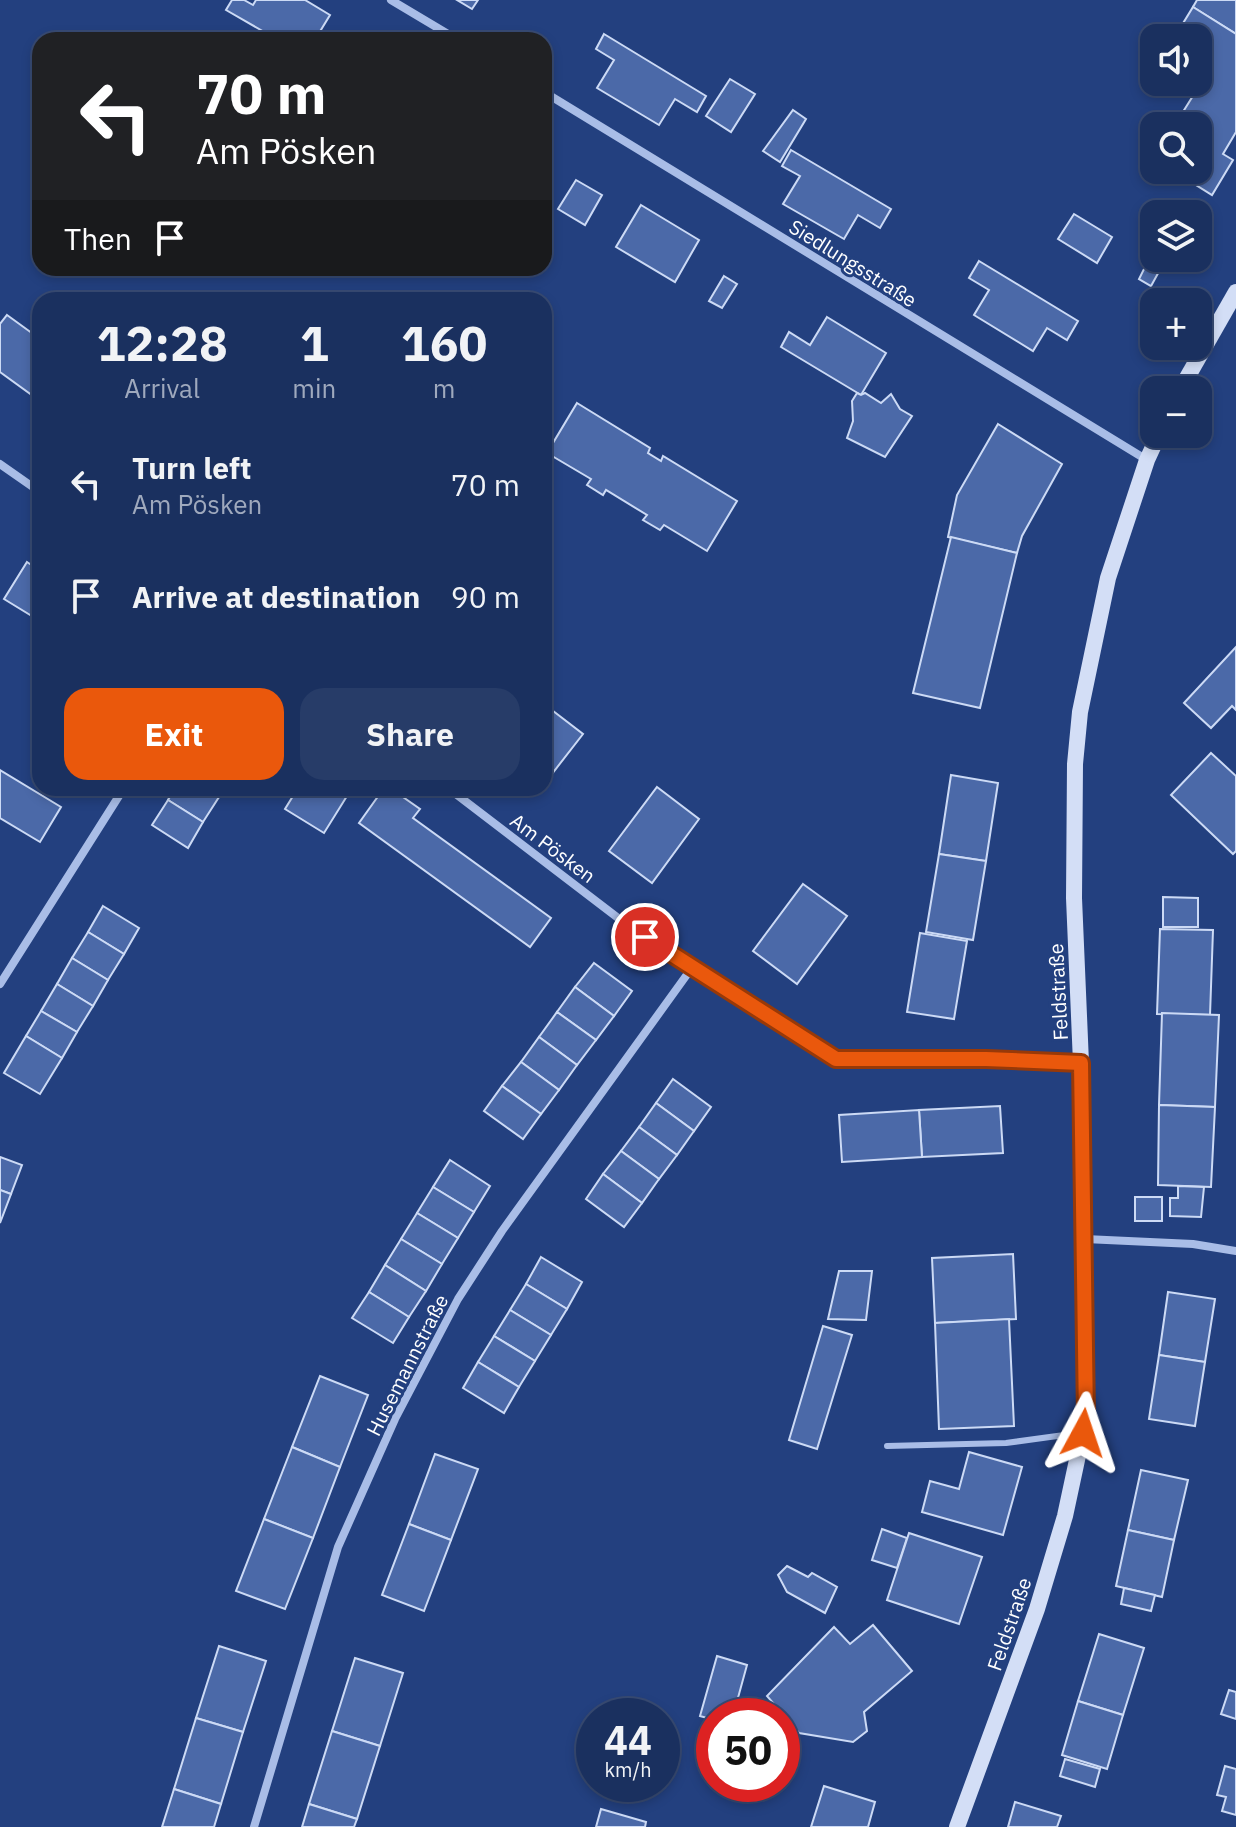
<!DOCTYPE html>
<html lang="en">
<head>
<meta charset="utf-8">
<style>
  :root { --surface:#1a305f; --page:#273c68; --text:#f1f3f6; --muted:#9fa9bd; --line:#384b74; --accent:#ea580c }
  body { margin:0; font-family:"IBM Plex Sans",sans-serif; background:var(--page); color:var(--text); height:100vh; display:flex; flex-direction:column; font-size:30px; white-space:nowrap }
  * { box-sizing:border-box; margin:0 }
  p { font-size:26px; color:var(--muted) }
  .icon { flex:none; width:44px; height:44px; fill:none; stroke:currentColor; stroke-width:2; stroke-linecap:round; stroke-linejoin:round }
  .map { position:relative; flex:1; overflow:hidden }
  .panel { position:absolute; left:32px; top:292px; width:520px; height:504px; display:flex; flex-direction:column; background:var(--surface); border-radius:24px; box-shadow:0 4px 12px #0003,0 0 0 2px var(--line) }
  .panel>* { flex:none }
  .banner { position:absolute; left:32px; top:32px; width:520px; height:244px; border-radius:24px; box-shadow:0 4px 12px #0003,0 0 0 2px var(--line); background:#202124; color:#fff; overflow:hidden }
  .controls { position:absolute; left:1140px; top:24px; display:grid; gap:16px }
  .controls a { display:grid; place-items:center; width:72px; height:72px; border-radius:16px; background:var(--surface); box-shadow:0 4px 12px #0003,0 0 0 2px var(--line); font-size:40px }
  .speed { position:absolute; left:576px; top:1698px; display:flex; gap:16px; font-size:40px; font-weight:700; text-align:center }
  .speed>* { display:grid; place-content:center; width:104px; height:104px; border-radius:50%; background:var(--surface); box-shadow:0 4px 12px #0003,0 0 0 2px var(--line); line-height:1 }
  .speed small { font-size:20px; font-weight:400 }
  .speed .limit { border:12px solid #d22; background:#fff; color:#111 }
  .pin { position:absolute; display:grid; place-items:center; width:68px; height:68px; color:#fff; margin:-34px; border:4px solid #fff; border-radius:50%; box-shadow:0 2px 8px #0007 }
  .me { position:absolute; width:88px; margin:-44px; rotate:5deg; stroke-linejoin:round; filter:drop-shadow(0 0 6px #0008) }
  .turn { display:flex; align-items:center; gap:28px; height:168px; padding:0 32px; font-size:36px }
  .turn .icon { width:104px; height:104px; stroke-width:2.5 }
  .turn b { display:block; font-size:56px; line-height:68px }
  .then { display:flex; align-items:center; height:76px; padding:0 32px; background:#0003; gap:16px; font-size:30px }
  .eta { display:flex; justify-content:space-evenly; align-items:center; height:136px; text-align:center }
  .eta b { font-size:48px; font-weight:700; line-height:56px }
  .primary-button { display:flex; gap:16px; margin-top:auto; padding:16px 32px }
  .primary-button a { flex:1; height:92px; border-radius:24px; background:var(--accent); color:#fff; font-size:32px; font-weight:700; line-height:92px; text-align:center }
  .primary-button a+a { background:var(--page); color:var(--text) }
  ul { padding:0; list-style:none }
  li { display:flex; align-items:center; gap:24px; height:112px; padding:0 32px }
  li div { flex:1 }
  li b { display:block; font-size:30px }
  li em { font-style:normal }
  .map>svg:first-child { display:block }
  .building { fill:#4b69a8; stroke:#ccdaf5; stroke-width:2 }
  .lines { fill:none; stroke-linecap:round; stroke-linejoin:round }
  .service { stroke:#a9bde7; stroke-width:6 }
  .minor { stroke:#a9bde7; stroke-width:8 }
  .secondary { stroke:#d3def6; stroke-width:16 }
  .route-casing { stroke:#983908; stroke-width:20 }
  .route { stroke:#ea580c; stroke-width:14 }
  .labels { text-anchor:middle; dominant-baseline:central; stroke-width:6; stroke-linejoin:round; paint-order:stroke }
  .street-label { font-size:20px; fill:#fff; stroke:#23407f }
</style>
</head>
<body>
<div class="map">
<svg width="1236" height="1827" viewBox="0 0 1236 1827">
  <rect width="100%" height="100%" fill="#23407f"/>
  <g class="building">
    <path d="M 232,0 L 244,0 L 253,5 L 256,0 L 305,0 L 330,15 L 316,38 L 319,40 L 271,40 L 273,37 L 226,10 Z"/>
    <path d="M 457,0 L 478,0 L 472,9 Z"/>
    <path d="M 1197,0 L 1236,0 L 1236,34 L 1193,7 Z"/>
    <path d="M 1193,7 L 1236,34 L 1236,132 L 1223,154 L 1233,160 L 1212,195 L 1172,170 L 1198,170 L 1198,126 L 1165,126 L 1169,119 L 1176,123 L 1196,91 L 1181,82 L 1198,82 L 1198,38 L 1174,38 Z"/>
    <path d="M 604,34 L 706,96 L 697,112 L 675,99 L 659,125 L 597,88 L 614,60 L 596,49 Z"/>
    <path d="M 730,79 L 755,94 L 731,132 L 706,116 Z"/>
    <path d="M 793,110 L 806,119 L 780,162 L 763,151 Z"/>
    <path d="M 791,150 L 891,209 L 880,228 L 858,215 L 844,239 L 783,204 L 800,176 L 782,166 Z"/>
    <path d="M 576,180 L 602,195 L 585,225 L 558,209 Z"/>
    <path d="M 641,205 L 699,240 L 675,282 L 616,247 Z"/>
    <path d="M 1074,214 L 1112,237 L 1097,263 L 1058,239 Z"/>
    <path d="M 979,261 L 1078,321 L 1067,340 L 1047,328 L 1033,351 L 974,315 L 989,290 L 969,278 Z"/>
    <path d="M 1148,261 L 1161,268 L 1151,286 L 1139,279 Z"/>
    <path d="M 724,276 L 737,284 L 722,308 L 709,301 Z"/>
    <path d="M 7,315 L 40,339 L 40,401 L 0,372 L 0,324 Z"/>
    <path d="M 827,317 L 886,353 L 861,395 L 781,347 L 789,332 L 810,345 Z"/>
    <path d="M 857,393 L 861,395 L 865,393 L 881,403 L 891,394 L 900,409 L 912,416 L 885,457 L 847,438 L 853,421 L 852,401 Z"/>
    <path d="M 577,403 L 650,448 L 648,453 L 661,461 L 663,456 L 737,501 L 707,551 L 664,525 L 660,530 L 643,520 L 647,515 L 606,490 L 603,495 L 587,485 L 591,479 L 547,453 Z"/>
    <path d="M 998,424 L 1062,464 L 1022,536 L 1017,553 L 948,537 L 957,495 Z"/>
    <path d="M 951,537 L 1017,553 L 980,708 L 913,693 Z"/>
    <path d="M 27,562 L 40,571 L 40,621 L 4,599 Z"/>
    <path d="M 1236,647 L 1236,710 L 1232,706 L 1211,728 L 1184,703 Z"/>
    <path d="M 544,704 L 583,734 L 548,779 L 544,776 Z"/>
    <path d="M 1211,753 L 1236,776 L 1236,851 L 1233,854 L 1171,795 Z"/>
    <path d="M 0,770 L 61,807 L 40,842 L 0,818 Z"/>
    <path d="M 951,775 L 998,783 L 986,861 L 939,854 Z"/>
    <path d="M 657,787 L 699,819 L 652,883 L 609,851 Z"/>
    <path d="M 175,788 L 205,788 L 219,797 L 203,822 L 168,800 Z"/>
    <path d="M 205,788 L 225,788 L 219,797 Z"/>
    <path d="M 298,788 L 352,788 L 324,833 L 285,809 Z"/>
    <path d="M 384,788 L 390,788 L 420,809 L 413,818 L 551,918 L 530,947 L 359,823 Z"/>
    <path d="M 168,800 L 203,822 L 188,848 L 152,825 Z"/>
    <path d="M 939,854 L 986,861 L 973,940 L 926,932 Z"/>
    <path d="M 803,884 L 847,916 L 797,984 L 753,951 Z"/>
    <path d="M 1163,897 L 1198,898 L 1198,927 L 1163,927 Z"/>
    <path d="M 103,906 L 139,928 L 124,954 L 88,932 Z"/>
    <path d="M 1160,929 L 1213,930 L 1210,1015 L 1157,1014 Z"/>
    <path d="M 88,932 L 124,954 L 108,980 L 72,958 Z"/>
    <path d="M 920,933 L 967,941 L 954,1019 L 907,1012 Z"/>
    <path d="M 72,958 L 108,980 L 93,1006 L 57,984 Z"/>
    <path d="M 594,963 L 632,991 L 614,1016 L 575,987 Z"/>
    <path d="M 57,984 L 93,1006 L 77,1032 L 41,1011 Z"/>
    <path d="M 575,987 L 614,1016 L 596,1040 L 557,1012 Z"/>
    <path d="M 41,1011 L 77,1032 L 62,1058 L 26,1036 Z"/>
    <path d="M 557,1012 L 596,1040 L 577,1065 L 539,1037 Z"/>
    <path d="M 1162,1013 L 1219,1015 L 1215,1107 L 1159,1105 Z"/>
    <path d="M 26,1036 L 62,1058 L 40,1094 L 4,1073 Z"/>
    <path d="M 539,1037 L 577,1065 L 559,1090 L 521,1062 Z"/>
    <path d="M 521,1062 L 559,1090 L 541,1114 L 502,1086 Z"/>
    <path d="M 673,1079 L 711,1107 L 694,1131 L 656,1103 Z"/>
    <path d="M 502,1086 L 541,1114 L 523,1139 L 484,1111 Z"/>
    <path d="M 656,1103 L 694,1131 L 677,1155 L 639,1127 Z"/>
    <path d="M 1159,1105 L 1215,1107 L 1211,1187 L 1158,1185 Z"/>
    <path d="M 1000,1106 L 1003,1153 L 922,1157 L 919,1110 Z"/>
    <path d="M 919,1110 L 922,1157 L 842,1162 L 839,1115 Z"/>
    <path d="M 639,1127 L 677,1155 L 659,1179 L 621,1151 Z"/>
    <path d="M 621,1151 L 659,1179 L 642,1203 L 603,1174 Z"/>
    <path d="M 0,1157 L 22,1165 L 11,1194 L 0,1190 Z"/>
    <path d="M 450,1160 L 490,1186 L 474,1212 L 433,1187 Z"/>
    <path d="M 603,1174 L 642,1203 L 624,1227 L 586,1199 Z"/>
    <path d="M 1178,1186 L 1204,1187 L 1201,1217 L 1170,1216 L 1170,1198 L 1178,1198 Z"/>
    <path d="M 433,1187 L 474,1212 L 458,1238 L 417,1213 Z"/>
    <path d="M 0,1190 L 11,1194 L 0,1223 Z"/>
    <rect x="1135" y="1197" width="27" height="24"/>
    <path d="M 417,1213 L 458,1238 L 442,1264 L 401,1239 Z"/>
    <path d="M 401,1239 L 442,1264 L 426,1291 L 385,1265 Z"/>
    <path d="M 1013,1254 L 1016,1319 L 935,1323 L 932,1258 Z"/>
    <path d="M 541,1257 L 582,1282 L 567,1309 L 526,1284 Z"/>
    <path d="M 385,1265 L 426,1291 L 409,1317 L 369,1292 Z"/>
    <path d="M 839,1271 L 872,1271 L 866,1320 L 828,1319 Z"/>
    <path d="M 526,1284 L 567,1309 L 551,1335 L 510,1310 Z"/>
    <path d="M 369,1292 L 409,1317 L 393,1343 L 352,1318 Z"/>
    <path d="M 1168,1292 L 1215,1299 L 1205,1362 L 1159,1355 Z"/>
    <path d="M 510,1310 L 551,1335 L 535,1361 L 494,1336 Z"/>
    <path d="M 1009,1319 L 1014,1426 L 939,1429 L 935,1323 Z"/>
    <path d="M 823,1326 L 852,1335 L 817,1449 L 789,1440 Z"/>
    <path d="M 494,1336 L 535,1361 L 519,1387 L 478,1362 Z"/>
    <path d="M 1159,1355 L 1205,1362 L 1195,1426 L 1149,1419 Z"/>
    <path d="M 478,1362 L 519,1387 L 504,1413 L 463,1388 Z"/>
    <path d="M 320,1376 L 368,1395 L 340,1467 L 292,1447 Z"/>
    <path d="M 292,1447 L 340,1467 L 313,1538 L 264,1519 Z"/>
    <path d="M 969,1452 L 1022,1467 L 1003,1535 L 922,1512 L 930,1481 L 959,1489 Z"/>
    <path d="M 435,1454 L 478,1469 L 451,1540 L 409,1524 Z"/>
    <path d="M 1141,1470 L 1188,1480 L 1174,1540 L 1128,1530 Z"/>
    <path d="M 264,1519 L 313,1538 L 285,1609 L 236,1591 Z"/>
    <path d="M 409,1524 L 451,1540 L 424,1611 L 382,1595 Z"/>
    <path d="M 882,1529 L 907,1538 L 897,1568 L 872,1560 Z"/>
    <path d="M 1128,1530 L 1174,1540 L 1162,1597 L 1116,1586 Z"/>
    <path d="M 909,1533 L 982,1557 L 959,1624 L 887,1600 Z"/>
    <path d="M 787,1566 L 808,1577 L 812,1573 L 837,1587 L 825,1613 L 787,1592 L 778,1575 Z"/>
    <path d="M 1124,1588 L 1155,1595 L 1151,1611 L 1121,1604 Z"/>
    <path d="M 873,1625 L 912,1671 L 864,1712 L 867,1731 L 853,1742 L 799,1733 L 767,1696 L 834,1627 L 850,1644 Z"/>
    <path d="M 1099,1634 L 1144,1648 L 1123,1715 L 1078,1701 Z"/>
    <path d="M 219,1646 L 266,1661 L 243,1732 L 196,1718 Z"/>
    <path d="M 717,1656 L 747,1665 L 733,1716 L 714,1716 L 714,1720 L 700,1716 Z"/>
    <path d="M 355,1658 L 403,1673 L 380,1746 L 332,1731 Z"/>
    <path d="M 1229,1690 L 1236,1692 L 1236,1719 L 1221,1714 Z"/>
    <path d="M 1078,1701 L 1123,1715 L 1107,1769 L 1062,1755 Z"/>
    <path d="M 196,1718 L 243,1732 L 221,1804 L 174,1789 Z"/>
    <path d="M 332,1731 L 380,1746 L 357,1819 L 309,1804 Z"/>
    <path d="M 1065,1759 L 1100,1769 L 1095,1787 L 1060,1776 Z"/>
    <path d="M 1225,1766 L 1236,1769 L 1236,1815 L 1222,1811 L 1226,1797 L 1217,1795 Z"/>
    <path d="M 824,1786 L 875,1802 L 868,1827 L 811,1827 Z"/>
    <path d="M 174,1789 L 221,1804 L 214,1827 L 162,1827 Z"/>
    <path d="M 1015,1802 L 1061,1816 L 1057,1827 L 1008,1827 Z"/>
    <path d="M 309,1804 L 357,1819 L 354,1827 L 302,1827 Z"/>
    <path d="M 601,1809 L 646,1822 L 645,1827 L 596,1827 Z"/>
  </g>
  <g class="lines">
    <path class="service" d="M 887,1446 L 1006,1443 L 1079,1433"/>
    <g class="minor">
      <path d="M 391,0 L 458,40"/>
      <path d="M 544,92 L 1147,460"/>
      <path d="M 0,464 L 40,492"/>
      <path d="M 448,788 L 622,921 L 691,969 L 836,1059 L 986,1059 L 1081,1063"/>
      <path d="M 0,984 L 124,788"/>
      <path d="M 1085,1239 L 1193,1244 L 1236,1251"/>
      <path d="M 254,1827 L 338,1547 L 395,1419 L 458,1299 L 502,1231 L 691,969"/>
    </g>
    <g class="secondary">
      <path d="M 1180,390 L 1236,292"/>
      <path d="M 957,1827 L 1037,1609 L 1065,1516 L 1086,1418 L 1081,1063 L 1074,898 L 1075,764 L 1080,712 L 1108,578 L 1147,460 L 1159,434"/>
    </g>
  </g>
  <g class="lines">
    <defs>
      <path id="route" d="M 645,937 L 836,1059 L 986,1059 L 1081,1063 L 1086,1418 L 1083,1433"/>
    </defs>
    <use href="#route" class="route-casing"/>
    <use href="#route" class="route"/>
  </g>
  <g class="labels">
    <g class="street-label">
      <text transform="translate(853 263) rotate(32)">Siedlungsstraße</text>
      <text transform="translate(553 848) rotate(37)">Am Pösken</text>
      <text transform="translate(1058 992) rotate(-93)">Feldstraße</text>
      <text transform="translate(407 1365) rotate(-63)">Husemannstraße</text>
      <text transform="translate(1009 1624) rotate(-71)">Feldstraße</text>
    </g>
  </g>
</svg>
<div class="controls">
<a><svg class="icon" aria-label="sound" viewBox="0 0 24 24"><path d="M4 9h4l5-4v14l-5-4H4zM17 9q2 3 0 6"/></svg></a>
<a><svg class="icon" aria-label="search" viewBox="0 0 24 24"><circle cx="10" cy="10" r="6"/><path d="M15 15l6 6"/></svg></a>
<a><svg class="icon" aria-label="layers" viewBox="0 0 24 24"><path d="M12 4l9 5-9 5-9-5zM3 14l9 5 9-5"/></svg></a>
<a>+</a>
<a>−</a>
</div>
<div class="speed"><div>44<small>km/h</small></div><div class="limit">50</div></div>
<div class="pin" style="left:645px;top:937px;background:#d93025"><svg class="icon" aria-label="arrive" viewBox="0 0 24 24"><path d="M6 21V4h12l-3 4 3 4H6"/></svg></div>
<svg class="me" style="left:1083px;top:1433px" viewBox="-20 -20 40 40"><path d="M0-17L14 15 0 8-14 15z" fill="#ea580c" stroke="#fff" stroke-width="4"/></svg>
<div class="banner">
<div class="turn"><svg class="icon" aria-label="left" viewBox="0 0 24 24"><path d="M17 20v-9H6M10 6l-5 5 5 5"/></svg><div><b>70 m</b>Am Pösken</div></div>
<div class="then">Then<svg class="icon" aria-label="arrive" viewBox="0 0 24 24"><path d="M6 21V4h12l-3 4 3 4H6"/></svg></div>
</div>
<section class="panel">
<div class="eta">
<div><b>12:28</b><p>Arrival</p></div>
<div><b>1</b><p>min</p></div>
<div><b>160</b><p>m</p></div>
</div>
<ul>
<li><svg class="icon" aria-label="left" viewBox="0 0 24 24"><path d="M17 20v-9H6M10 6l-5 5 5 5"/></svg><div><b>Turn left</b><p>Am Pösken</p></div><em>70 m</em></li>
<li><svg class="icon" aria-label="arrive" viewBox="0 0 24 24"><path d="M6 21V4h12l-3 4 3 4H6"/></svg><div><b>Arrive at destination</b></div><em>90 m</em></li>
</ul>
<div class="primary-button"><a>Exit</a><a>Share</a></div>
</section>
</div>
</body>
</html>
